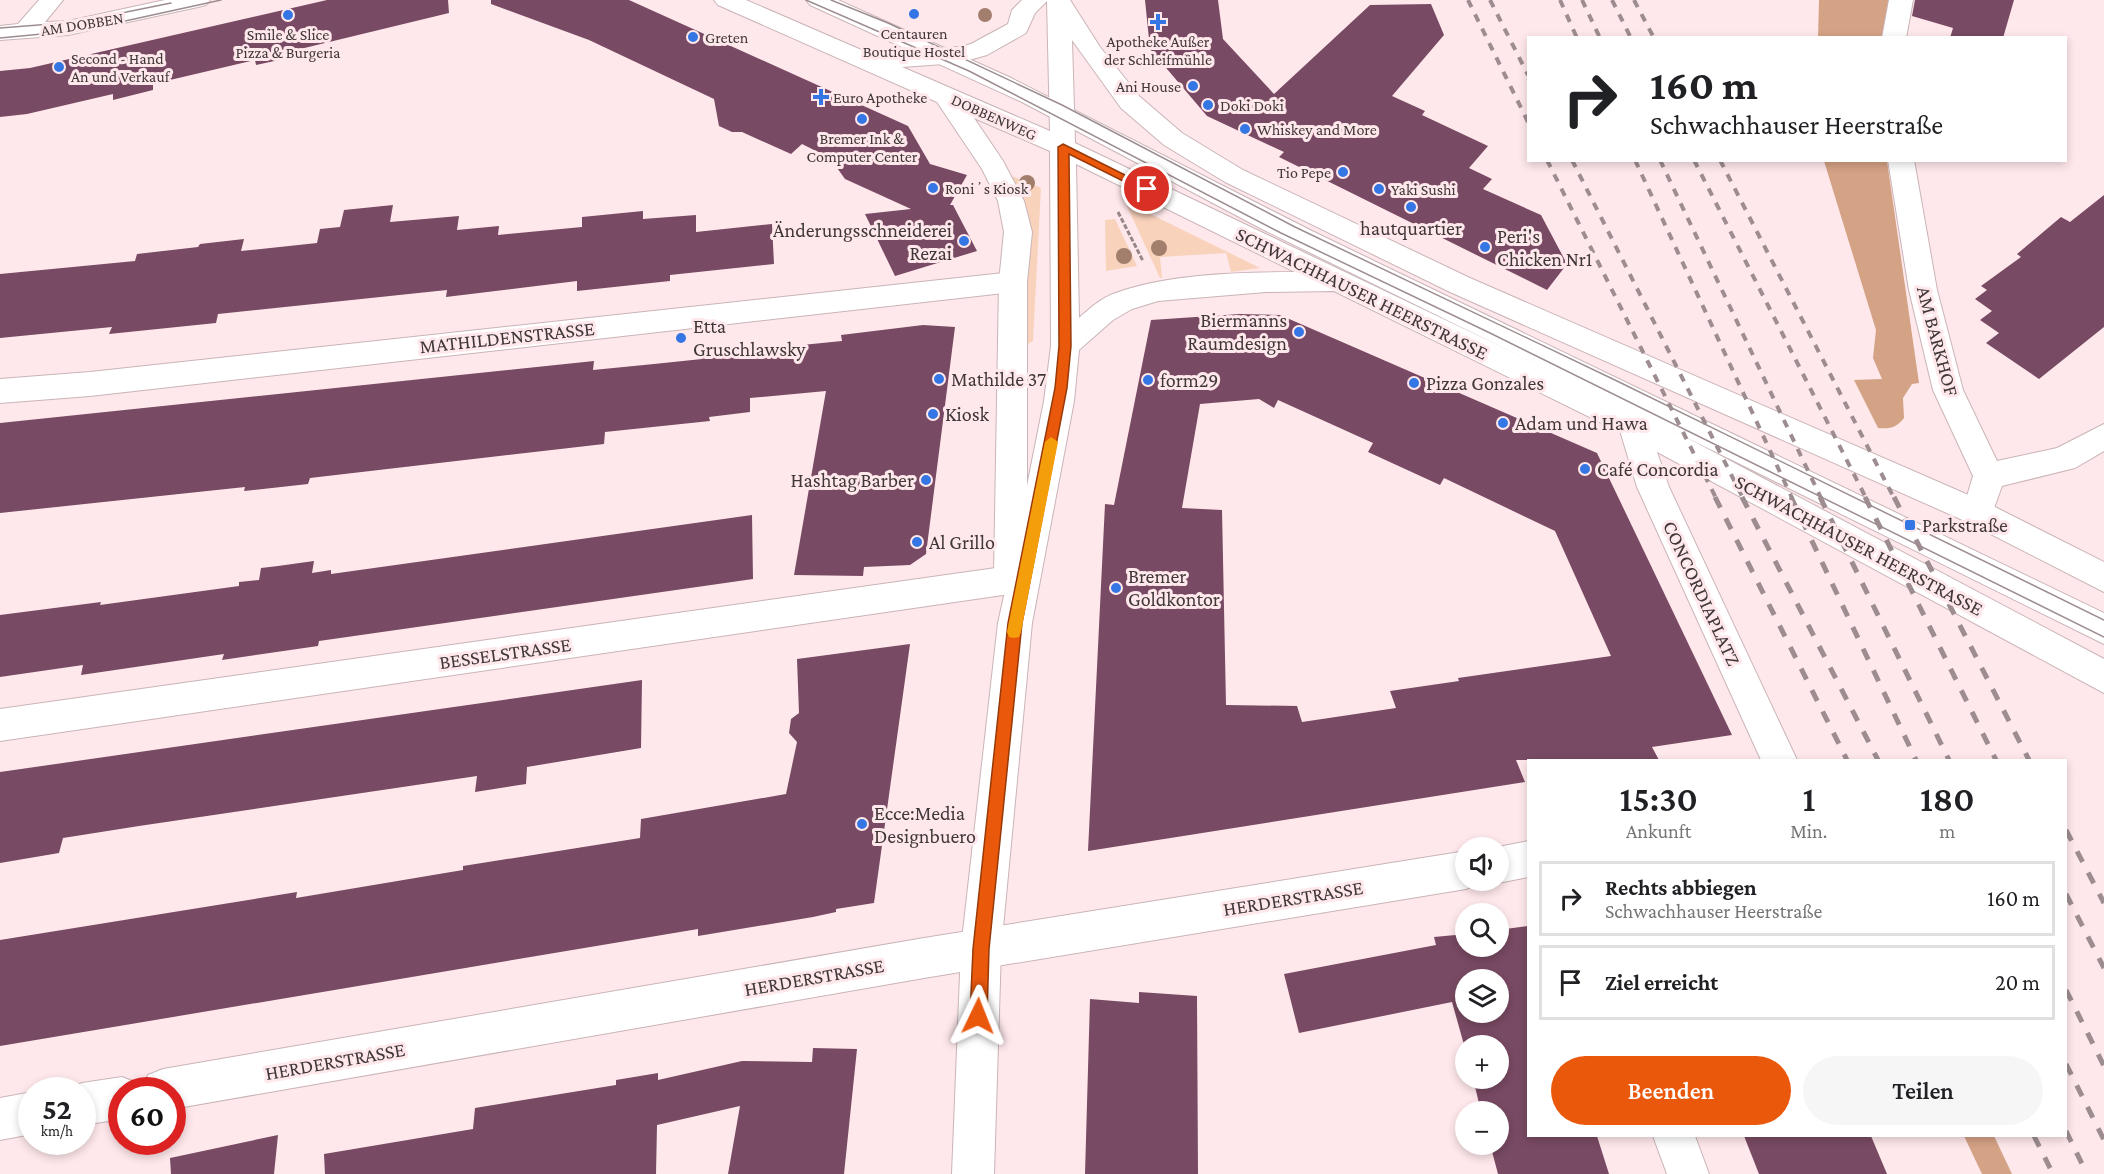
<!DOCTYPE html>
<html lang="de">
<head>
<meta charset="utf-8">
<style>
  :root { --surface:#fff; --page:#f6f6f6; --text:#202124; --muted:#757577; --line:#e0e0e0; --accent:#ea580c }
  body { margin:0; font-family:"Crimson Pro",serif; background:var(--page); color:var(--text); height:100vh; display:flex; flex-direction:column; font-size:22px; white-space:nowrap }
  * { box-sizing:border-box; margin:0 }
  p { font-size:20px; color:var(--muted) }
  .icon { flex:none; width:33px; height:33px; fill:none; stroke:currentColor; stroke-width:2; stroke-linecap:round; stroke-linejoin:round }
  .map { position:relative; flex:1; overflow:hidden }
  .side { position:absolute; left:1527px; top:759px; width:540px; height:378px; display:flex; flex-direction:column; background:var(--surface); border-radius:0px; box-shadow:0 3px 9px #0003 }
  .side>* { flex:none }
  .guide { position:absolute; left:1527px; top:36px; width:540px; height:126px; border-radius:0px; box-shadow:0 3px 9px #0003; background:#fff; color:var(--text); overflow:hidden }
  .buttons { position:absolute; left:1455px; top:837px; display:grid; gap:12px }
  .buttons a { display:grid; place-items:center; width:54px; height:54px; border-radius:50%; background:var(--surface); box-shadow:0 3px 9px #0003; font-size:30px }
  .speed { position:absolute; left:18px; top:1077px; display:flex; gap:12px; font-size:30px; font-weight:700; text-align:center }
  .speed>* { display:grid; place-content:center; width:78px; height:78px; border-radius:50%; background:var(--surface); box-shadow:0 3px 9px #0003; line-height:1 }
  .speed small { font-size:15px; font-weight:400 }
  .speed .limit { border:9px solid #d22; background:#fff; color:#111 }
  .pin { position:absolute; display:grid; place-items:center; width:51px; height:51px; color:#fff; margin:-26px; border:3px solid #fff; border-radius:50%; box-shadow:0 2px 6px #0007 }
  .me { position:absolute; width:66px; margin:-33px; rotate:2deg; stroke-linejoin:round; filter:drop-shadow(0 0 4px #0008) }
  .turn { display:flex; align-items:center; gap:21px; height:126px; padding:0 24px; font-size:27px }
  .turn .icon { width:78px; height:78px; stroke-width:2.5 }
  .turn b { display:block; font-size:42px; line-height:51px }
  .eta { display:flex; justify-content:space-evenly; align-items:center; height:102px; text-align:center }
  .eta b { font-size:36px; font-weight:600; line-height:42px }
  .cta { display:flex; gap:12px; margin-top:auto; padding:12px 24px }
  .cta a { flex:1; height:69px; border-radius:36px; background:var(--accent); color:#fff; font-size:24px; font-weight:600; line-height:69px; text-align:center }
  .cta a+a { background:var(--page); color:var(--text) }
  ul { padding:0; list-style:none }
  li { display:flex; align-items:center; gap:18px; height:75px; margin:0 12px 9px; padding:0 12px; border:3px solid var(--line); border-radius:0px }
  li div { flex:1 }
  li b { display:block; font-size:22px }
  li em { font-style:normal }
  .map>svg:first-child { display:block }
  .green { fill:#f9d2bc }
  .forest { fill:#d4a285 }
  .building { fill:#794a63; fill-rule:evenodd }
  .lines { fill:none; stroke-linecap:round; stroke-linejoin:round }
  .minor-casing { stroke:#cab4b7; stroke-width:2 }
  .major-casing { stroke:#cab4b7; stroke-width:2 }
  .path { stroke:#96878a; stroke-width:3; stroke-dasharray:5 2; stroke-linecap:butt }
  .minor { fill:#fff; fill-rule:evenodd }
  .major { fill:#fff; fill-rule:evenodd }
  .tram { stroke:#9d8d90; stroke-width:1.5 }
  .rail-far1 { stroke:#9d8d90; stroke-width:4; stroke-dasharray:8 8; stroke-linecap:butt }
  .rail { stroke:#9d8d90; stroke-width:5; stroke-dasharray:12 12; stroke-linecap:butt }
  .tree { fill:#a27e6c }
  .route { fill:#ea580c; stroke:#983908; stroke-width:1.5 }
  .slow { fill:#f59e0b }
  .poi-dot { fill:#3476e3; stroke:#ffe8eb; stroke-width:2 }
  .labels { text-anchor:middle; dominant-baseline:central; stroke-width:6; stroke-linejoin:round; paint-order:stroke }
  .far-street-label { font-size:16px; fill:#403739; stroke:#ffe8eb }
  .far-poi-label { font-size:16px; fill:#403739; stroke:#ffe8eb; text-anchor:start }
  .poi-label { font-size:20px; fill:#403739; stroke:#ffe8eb; text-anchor:start }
  .street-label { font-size:20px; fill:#403739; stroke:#ffe8eb }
</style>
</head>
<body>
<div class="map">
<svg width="2104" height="1174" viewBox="0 0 2104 1174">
  <rect width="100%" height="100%" fill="#ffe8eb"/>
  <g class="green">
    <path d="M 1012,176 L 1041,188 L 1033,341 L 1028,344 L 1025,342 L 1030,233 L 1027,208 Z"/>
    <path d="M 1132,205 L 1260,268 L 1231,272 L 1226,253 L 1160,257 L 1162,278 L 1160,278 L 1127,206 Z"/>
    <path d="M 1115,219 L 1137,266 L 1106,271 L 1105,220 Z"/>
  </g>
  <g class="forest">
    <path d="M 1819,0 L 1891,0 L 1883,37 L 1818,38 Z"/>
    <path d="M 1824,161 L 1887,161 L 1919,383 L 1912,384 L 1903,398 L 1904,418 C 1896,428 1890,429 1878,428 L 1854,380 L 1882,379 L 1873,358 L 1876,330 Z"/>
    <path d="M 1964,1136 L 1994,1136 L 2012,1174 L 1982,1174 Z"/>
  </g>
  <g class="building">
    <path d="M 327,0 L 448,0 L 449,13 L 292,51 L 293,57 L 256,65 L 255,60 L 153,84 L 153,90 L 113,100 L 113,94 L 27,114 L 0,117 L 0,71 L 30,68 Z"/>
    <path d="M 491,0 L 629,0 L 908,126 L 930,164 L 967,175 L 950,205 L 953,205 L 977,251 L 895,276 L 865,214 L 911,209 L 845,179 L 830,158 L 802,144 L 791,154 L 742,132 L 732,132 L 719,126 L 714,99 L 589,40 L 491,4 Z"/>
    <path d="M 1145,0 L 1218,0 L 1223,39 L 1274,94 L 1370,5 L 1431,4 L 1444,35 L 1392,96 L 1425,111 L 1422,115 L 1488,146 L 1469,168 L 1492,179 L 1483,189 L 1541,215 L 1567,264 L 1547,290 L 1279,157 L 1284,152 L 1207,116 L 1150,49 Z"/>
    <path d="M 1915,0 L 2014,0 L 2003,38 L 1950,38 L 1953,28 L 1912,16 Z"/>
    <path d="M 2104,195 L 2104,327 L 2039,379 L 1986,343 L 1999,333 L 1980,320 L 1992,311 L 1975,299 L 1987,290 L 1981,286 L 2021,257 L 2017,254 L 2061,217 L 2070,222 Z"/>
    <path d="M 393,205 L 390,222 L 459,216 L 457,230 L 499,226 L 498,235 L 582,227 L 582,217 L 643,211 L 643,219 L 696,215 L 696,232 L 772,224 L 774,264 L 670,275 L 670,281 L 577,291 L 577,281 L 446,297 L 447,290 L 218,314 L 216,323 L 109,334 L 112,327 L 0,338 L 0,274 L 135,261 L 137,254 L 198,247 L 200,244 L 244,239 L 241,251 L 317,243 L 320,229 L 340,227 L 344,210 Z"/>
    <path d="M 1240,314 L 1280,315 L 1597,453 L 1732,735 L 1652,747 L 1659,760 L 1516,760 L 1525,782 L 1088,851 L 1105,504 L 1114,505 L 1151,320 ZM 1259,399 L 1274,408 L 1278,400 L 1373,443 L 1368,452 L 1440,485 L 1444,478 L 1555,531 L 1611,656 L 1458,678 L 1459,681 L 1390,691 L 1396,708 L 1302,722 L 1297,706 L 1226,705 L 1222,510 L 1182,508 L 1200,404 Z"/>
    <path d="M 923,325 L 955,327 L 926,554 L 910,565 L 864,567 L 863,576 L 794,575 L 826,391 L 750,398 L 750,412 L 709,417 L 710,421 L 605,432 L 604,444 L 310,478 L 308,484 L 244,491 L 245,487 L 0,513 L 0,423 L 594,361 L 593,370 L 654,364 L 702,359 L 702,355 L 842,341 L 841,335 Z"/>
    <path d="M 752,515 L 753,579 L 319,641 L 318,646 L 222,660 L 224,654 L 81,675 L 83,665 L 0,677 L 0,615 L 101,602 L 100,605 L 239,586 L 239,582 L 259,580 L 261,568 L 278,566 L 314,561 L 312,573 L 331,570 L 331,574 Z"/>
    <path d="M 910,644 L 874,903 L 836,909 L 836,912 L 813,917 L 698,936 L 698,929 L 0,1046 L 0,940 L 297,892 L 296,898 L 463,870 L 463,866 L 640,838 L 641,819 L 786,794 L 797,742 L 789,733 L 791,719 L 799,713 L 797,659 Z"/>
    <path d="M 642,680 L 641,748 L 527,767 L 526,784 L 475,792 L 477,776 L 139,826 L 63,838 L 59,853 L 0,863 L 0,772 Z"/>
    <path d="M 1528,926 L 1528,1136 L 1597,1136 L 1609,1174 L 1498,1174 L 1490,1144 L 1498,1144 L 1498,1112 L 1481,1112 L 1473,1078 L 1498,1078 L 1498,1046 L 1466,1046 L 1466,1052 L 1452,1002 L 1299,1033 L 1284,974 L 1436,945 L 1434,937 L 1466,934 L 1466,946 L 1498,946 L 1498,930 ZM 1466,980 L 1498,980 L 1498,1012 L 1466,1012 Z"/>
    <path d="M 1139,992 L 1197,996 L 1198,1174 L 1085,1174 L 1090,999 L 1139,1003 Z"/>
    <path d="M 813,1048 L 857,1049 L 844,1174 L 728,1174 L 740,1106 L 657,1125 L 656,1174 L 325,1174 L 324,1154 L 473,1129 L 475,1108 L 616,1085 L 616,1080 L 658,1073 L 658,1080 L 742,1061 L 812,1062 Z"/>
    <path d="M 278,1135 L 274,1174 L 171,1174 L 170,1158 Z"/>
    <path d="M 1744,1136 L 1871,1136 L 1887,1174 L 1759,1174 Z"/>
  </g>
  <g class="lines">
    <defs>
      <g id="minor">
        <path d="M 39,0 L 63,0 L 45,22 L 68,21 L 165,0 L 210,0 L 206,5 L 198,7 L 68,35 L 0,40 L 0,26 L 18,24 Z"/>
        <path d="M 806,0 L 838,0 L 1009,77 L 1312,231 L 2104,613 L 2104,644 L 1645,417 L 1669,487 L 1797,760 L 1761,760 L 1637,487 L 1618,424 L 1622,415 L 1636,413 L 1262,229 L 1022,102 L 810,5 Z"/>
        <path d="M 1889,0 L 1913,0 L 1906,38 L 1882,38 Z"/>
        <path d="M 1888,160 L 1914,160 L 1937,290 L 1963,390 L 1997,461 L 2057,448 L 2104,424 L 2104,451 L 2075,468 L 2002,486 L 1989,522 L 1978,526 L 1967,522 L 1962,513 L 1973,476 L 1933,390 L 1909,290 Z"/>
        <path d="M 1013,272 L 1023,275 L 1027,282 L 1023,289 L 1013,292 L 90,396 L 0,403 L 0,379 L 90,372 Z"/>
        <path d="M 1010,566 L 1022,570 L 1026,580 L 1022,590 L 1010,594 L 0,741 L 0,709 Z"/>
        <path d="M 1528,841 L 1528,877 L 1498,883 L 1493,880 L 1498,880 L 1498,848 L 1493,848 Z"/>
        <path d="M 1466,851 L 1466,880 L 1480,880 L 1479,883 L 1466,889 L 924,978 L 172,1109 L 172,1090 L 142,1090 L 148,1075 L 163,1069 L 924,938 Z"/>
        <path d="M 122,1077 L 137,1083 L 140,1090 L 122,1090 L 122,1119 L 82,1125 L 82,1090 L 67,1089 L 82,1083 Z"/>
        <path d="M 32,1092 L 32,1134 L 0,1140 L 0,1098 Z"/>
        <path d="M 1653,1136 L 1695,1136 L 1709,1174 L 1667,1174 Z"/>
      </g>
      <path id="major" d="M 714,0 L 746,0 L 873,55 L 958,47 L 971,44 L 1008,24 L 1012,10 L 1022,0 L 1070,0 L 1100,47 L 1139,96 L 1182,133 L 1243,170 L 1470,278 L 1989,504 L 2104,562 L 2104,592 L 1967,522 L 1450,292 L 1225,182 L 1164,145 L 1121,108 L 1072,40 L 1075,143 L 1644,415 L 2104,659 L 2104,693 L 1622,433 L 1334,291 L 1266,292 L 1158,301 L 1132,309 L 1113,320 L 1079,350 L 1074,401 L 1032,623 L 1001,949 L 994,1174 L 952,1174 L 961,949 L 998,623 L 1006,587 L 998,584 L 994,574 L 999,282 L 1004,232 L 998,201 L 982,169 L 937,102 L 718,5 ZM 1047,1 L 1050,131 L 902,67 L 958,63 L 987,55 L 1026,33 L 1035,13 ZM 974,118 L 1050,151 L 1051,346 L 1044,401 L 1027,486 L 1027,282 L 1032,232 L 1024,201 L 1003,161 ZM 1076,164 L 1295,272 C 1240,272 1165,274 1113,294 C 1100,299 1089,309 1079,318 Z"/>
    </defs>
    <use href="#minor" class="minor-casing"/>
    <use href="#major" class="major-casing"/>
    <path class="path" d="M 1118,212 L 1143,261"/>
    <use href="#minor" class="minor"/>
    <use href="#major" class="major"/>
    <g class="tram">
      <path d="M 806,0 L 969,71 L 1281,233 L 1490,333 L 2104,637"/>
      <path d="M 831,0 L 888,23 L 1062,105 L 1295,227 L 1617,381 L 2104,620"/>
      <path d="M 0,28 L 77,22 L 171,3"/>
      <path d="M 0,38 L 84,30 L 221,0"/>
    </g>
    <g class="rail-far1">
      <path d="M 1468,0 L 1528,122"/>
      <path d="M 1490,0 L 1528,75"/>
      <path d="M 1560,0 L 1577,38"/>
      <path d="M 1582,0 L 1600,38"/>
      <path d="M 1612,0 L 1631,38"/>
      <path d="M 1634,0 L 1654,38"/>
      <path d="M 1547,160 L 1716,498"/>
      <path d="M 1572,160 L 1743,498"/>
      <path d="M 1635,160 L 1792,498"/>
      <path d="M 1660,160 L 1821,498"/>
      <path d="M 1694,160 L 1866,498"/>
      <path d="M 1720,160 L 1894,498"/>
    </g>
    <g class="rail">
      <path d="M 1715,497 L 1847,760"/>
      <path d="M 1742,497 L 1878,760"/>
      <path d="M 1791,497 L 1916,760"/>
      <path d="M 1820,497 L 1949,760"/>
      <path d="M 1865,497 L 1996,760"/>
      <path d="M 1894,497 L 2029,760"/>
      <path d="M 2066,830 L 2104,903"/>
      <path d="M 2066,894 L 2104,968"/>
      <path d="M 2066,990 L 2104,1066"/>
      <path d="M 2066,1064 L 2104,1140"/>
      <path d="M 2066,1131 L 2087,1174"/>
      <path d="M 2034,1136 L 2053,1174"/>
    </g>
  </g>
  <g class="tree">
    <circle cx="985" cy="15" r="7"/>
    <circle cx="1027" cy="183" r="8"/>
    <circle cx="1159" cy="248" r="8"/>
    <circle cx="1124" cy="256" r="8"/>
  </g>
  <path class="route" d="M 1063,144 L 1153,189 L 1151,191 L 1143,191 L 1069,154 L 1071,346 L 1067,388 L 1022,623 L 989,949 L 987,1016 L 984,1022 L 978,1025 L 973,1022 L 970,1016 L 973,949 L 1008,623 L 1055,388 L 1059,346 L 1058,147 Z"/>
  <path class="slow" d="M 1051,437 L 1058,442 L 1021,632 L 1019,637 L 1014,638 L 1009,637 L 1007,632 L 1045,442 Z"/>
  <g class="poi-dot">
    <circle cx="914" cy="14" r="6"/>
    <circle cx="288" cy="15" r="6"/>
    <path d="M1155 13h6v6h6v6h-6v6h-6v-6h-6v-6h6z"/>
    <circle cx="693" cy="37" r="6"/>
    <circle cx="59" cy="67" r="6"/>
    <circle cx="1193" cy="86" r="6"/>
    <path d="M818 88h6v6h6v6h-6v6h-6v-6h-6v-6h6z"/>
    <circle cx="1208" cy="105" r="6"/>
    <circle cx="862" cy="119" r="6"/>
    <circle cx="1245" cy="129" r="6"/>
    <circle cx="1343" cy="172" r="6"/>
    <circle cx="933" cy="188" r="6"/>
    <circle cx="1379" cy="189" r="6"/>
    <circle cx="1411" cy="207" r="6"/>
    <circle cx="964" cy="241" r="6"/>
    <circle cx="1485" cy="247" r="6"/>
    <circle cx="1299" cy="332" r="6"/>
    <circle cx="681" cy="338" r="6"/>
    <circle cx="939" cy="379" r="6"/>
    <circle cx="1148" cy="380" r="6"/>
    <circle cx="1414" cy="383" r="6"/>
    <circle cx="933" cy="414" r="6"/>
    <circle cx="1503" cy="423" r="6"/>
    <circle cx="1585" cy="469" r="6"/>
    <circle cx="926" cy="480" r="6"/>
    <rect x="1904" y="519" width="12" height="12" rx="3"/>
    <circle cx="917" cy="542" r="6"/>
    <circle cx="1116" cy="588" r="6"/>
    <circle cx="862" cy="824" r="6"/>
  </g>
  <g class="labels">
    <g class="far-street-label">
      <text transform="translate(82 24) rotate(-9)">AM DOBBEN</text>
      <text transform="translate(994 117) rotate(24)">DOBBENWEG</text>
    </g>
    <g class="far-poi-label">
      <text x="914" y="33" text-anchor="middle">Centauren<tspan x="914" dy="18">Boutique Hostel</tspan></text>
      <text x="288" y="34" text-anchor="middle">Smile &amp; Slice<tspan x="288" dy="18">Pizza &amp; Burgeria</tspan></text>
      <text x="705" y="37">Greten</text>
      <text x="1158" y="41" text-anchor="middle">Apotheke Außer<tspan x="1158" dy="18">der Schleifmühle</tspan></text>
      <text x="71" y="58">Second - Hand<tspan x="71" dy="18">An und Verkauf</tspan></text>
      <text x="1181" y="86" text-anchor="end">Ani House</text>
      <text x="833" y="97">Euro Apotheke</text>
      <text x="1220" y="105">Doki Doki</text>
      <text x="1257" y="129">Whiskey and More</text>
      <text x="862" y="138" text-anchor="middle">Bremer Ink &amp;<tspan x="862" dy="18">Computer Center</tspan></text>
      <text x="1331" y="172" text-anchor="end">Tio Pepe</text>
      <text x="945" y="188">Roniʼs Kiosk</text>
      <text x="1391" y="189">Yaki Sushi</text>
    </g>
    <g class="poi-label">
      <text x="1411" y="228" text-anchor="middle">hautquartier</text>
      <text x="952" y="230" text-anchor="end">Änderungsschneiderei<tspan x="952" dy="23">Rezai</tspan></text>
      <text x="1497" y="236">Peri's<tspan x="1497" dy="23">Chicken Nr1</tspan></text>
      <text x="1287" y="320" text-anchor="end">Biermanns<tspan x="1287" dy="23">Raumdesign</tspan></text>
      <text x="693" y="326">Etta<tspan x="693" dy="23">Gruschlawsky</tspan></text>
      <text x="951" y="379">Mathilde 37</text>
      <text x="1160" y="380">form29</text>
      <text x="1426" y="383">Pizza Gonzales</text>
      <text x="945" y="414">Kiosk</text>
      <text x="1515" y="423">Adam und Hawa</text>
      <text x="1597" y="469">Café Concordia</text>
      <text x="914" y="480" text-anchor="end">Hashtag Barber</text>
      <text x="1922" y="525">Parkstraße</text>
      <text x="929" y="542">Al Grillo</text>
      <text x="1128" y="576">Bremer<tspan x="1128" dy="23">Goldkontor</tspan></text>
      <text x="874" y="813">Ecce:Media<tspan x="874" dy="23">Designbuero</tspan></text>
    </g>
    <g class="street-label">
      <text transform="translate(1362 293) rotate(26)">SCHWACHHAUSER HEERSTRASSE</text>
      <text transform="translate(507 337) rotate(-6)">MATHILDENSTRASSE</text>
      <text transform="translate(1938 341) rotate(75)">AM BARKHOF</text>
      <text transform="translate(1859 545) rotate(28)">SCHWACHHAUSER HEERSTRASSE</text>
      <text transform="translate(1702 593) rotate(65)">CONCORDIAPLATZ</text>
      <text transform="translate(505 653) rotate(-8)">BESSELSTRASSE</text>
      <text transform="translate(1293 898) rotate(-9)">HERDERSTRASSE</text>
      <text transform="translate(814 977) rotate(-10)">HERDERSTRASSE</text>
      <text transform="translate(335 1061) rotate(-10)">HERDERSTRASSE</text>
    </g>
  </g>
</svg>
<div class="buttons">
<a><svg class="icon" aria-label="sound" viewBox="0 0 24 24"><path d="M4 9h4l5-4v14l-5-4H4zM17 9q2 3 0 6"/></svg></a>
<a><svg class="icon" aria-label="search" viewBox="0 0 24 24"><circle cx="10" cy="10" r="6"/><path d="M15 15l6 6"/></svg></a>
<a><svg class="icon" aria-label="layers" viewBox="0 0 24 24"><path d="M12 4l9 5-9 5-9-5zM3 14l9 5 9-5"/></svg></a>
<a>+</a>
<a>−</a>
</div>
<div class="speed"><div>52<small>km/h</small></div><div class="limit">60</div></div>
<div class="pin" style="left:1147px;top:189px;background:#d93025"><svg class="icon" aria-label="arrive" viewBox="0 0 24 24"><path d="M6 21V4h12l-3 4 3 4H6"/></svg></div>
<svg class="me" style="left:978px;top:1016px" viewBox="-20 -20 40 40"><path d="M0-17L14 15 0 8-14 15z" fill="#ea580c" stroke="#fff" stroke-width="4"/></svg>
<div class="guide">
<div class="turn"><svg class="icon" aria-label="right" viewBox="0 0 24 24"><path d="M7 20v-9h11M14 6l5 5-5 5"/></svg><div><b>160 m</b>Schwachhauser Heerstraße</div></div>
</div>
<section class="side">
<div class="eta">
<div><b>15:30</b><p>Ankunft</p></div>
<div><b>1</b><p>Min.</p></div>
<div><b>180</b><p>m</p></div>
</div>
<ul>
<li><svg class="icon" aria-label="right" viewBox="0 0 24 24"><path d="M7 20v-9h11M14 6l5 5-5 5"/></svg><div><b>Rechts abbiegen</b><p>Schwachhauser Heerstraße</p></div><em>160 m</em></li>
<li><svg class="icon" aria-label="arrive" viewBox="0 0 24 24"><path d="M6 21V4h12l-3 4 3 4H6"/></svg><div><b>Ziel erreicht</b></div><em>20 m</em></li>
</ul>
<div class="cta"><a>Beenden</a><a>Teilen</a></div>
</section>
</div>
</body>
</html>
